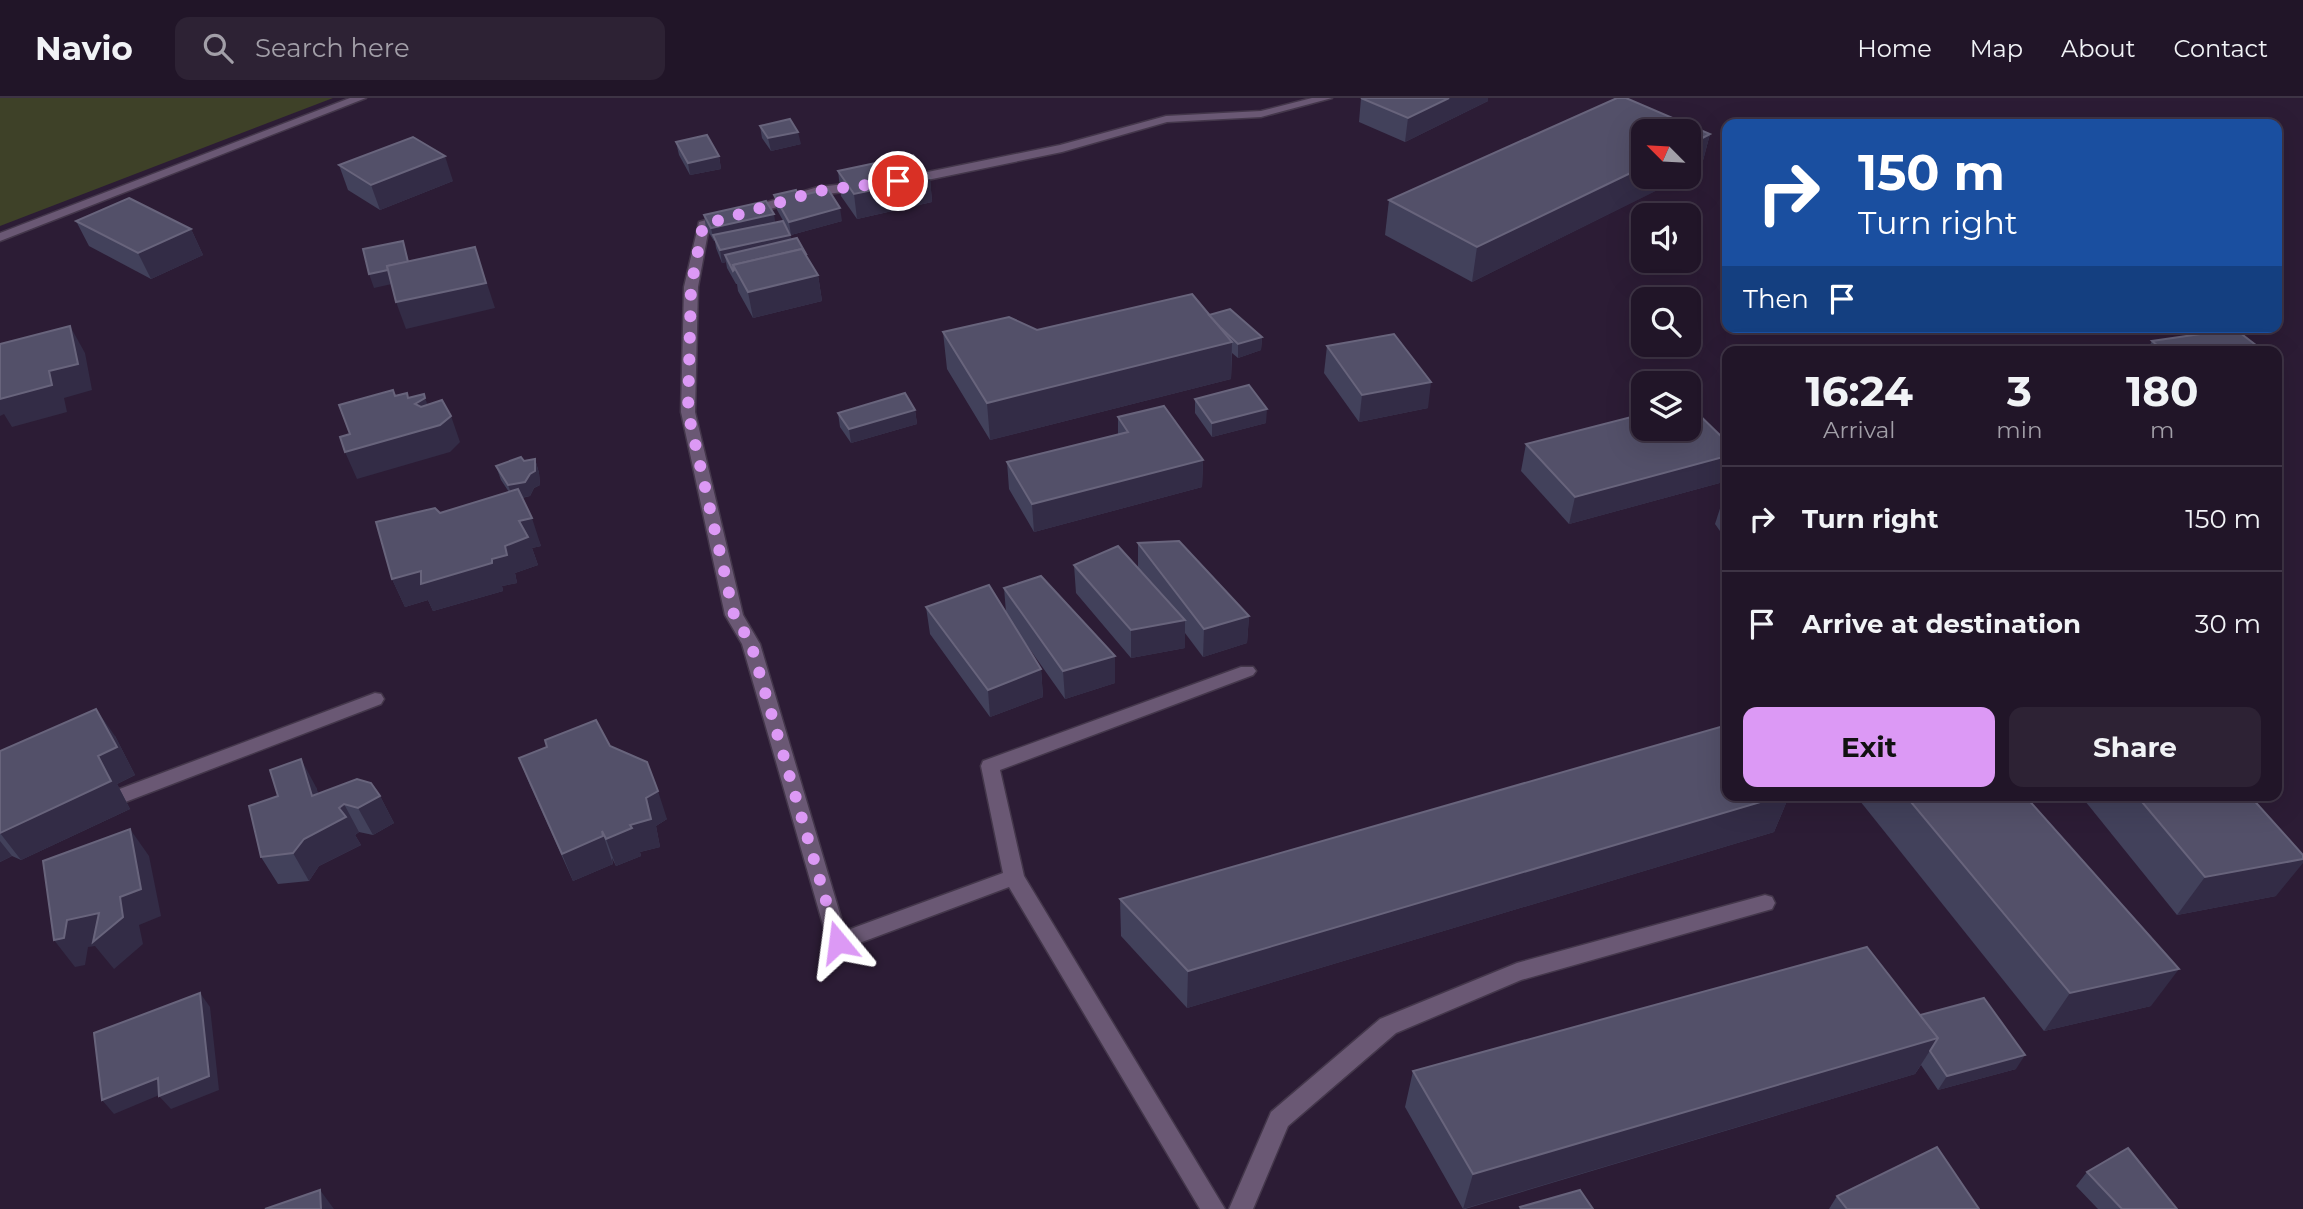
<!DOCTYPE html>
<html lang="en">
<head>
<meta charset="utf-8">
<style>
  :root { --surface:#211528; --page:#2d2234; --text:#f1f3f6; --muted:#a29fa8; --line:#3e3445; --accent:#dc99f5 }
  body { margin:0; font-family:Montserrat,sans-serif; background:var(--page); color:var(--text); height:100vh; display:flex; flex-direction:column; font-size:26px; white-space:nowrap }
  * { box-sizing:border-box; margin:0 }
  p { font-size:23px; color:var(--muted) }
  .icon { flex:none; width:38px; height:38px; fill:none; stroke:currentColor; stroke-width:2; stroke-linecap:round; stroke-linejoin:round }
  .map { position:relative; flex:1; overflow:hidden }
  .side { position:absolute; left:1722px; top:248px; width:560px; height:455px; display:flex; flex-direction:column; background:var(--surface); border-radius:14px; box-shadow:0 7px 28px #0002,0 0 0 2px var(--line) }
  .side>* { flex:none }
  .banner { position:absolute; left:1722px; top:21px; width:560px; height:214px; border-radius:14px; box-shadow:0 7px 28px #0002,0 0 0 2px var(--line); background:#1a4fa0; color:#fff; overflow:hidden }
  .needle { width:46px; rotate:294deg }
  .buttons { position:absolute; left:1631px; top:21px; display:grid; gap:14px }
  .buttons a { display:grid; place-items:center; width:70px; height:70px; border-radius:14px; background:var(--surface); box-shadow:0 7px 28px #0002,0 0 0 2px var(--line); font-size:35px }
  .pin { position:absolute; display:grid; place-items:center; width:60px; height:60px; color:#fff; margin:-30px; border:4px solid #fff; border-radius:50%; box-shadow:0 2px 7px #0007 }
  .me { position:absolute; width:77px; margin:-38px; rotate:344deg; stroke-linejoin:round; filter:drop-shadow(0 0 5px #0008) }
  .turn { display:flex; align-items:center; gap:24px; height:147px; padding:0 21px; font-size:32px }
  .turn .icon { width:91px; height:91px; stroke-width:2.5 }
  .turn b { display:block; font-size:49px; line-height:60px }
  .then { display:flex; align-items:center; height:66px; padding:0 21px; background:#0003; gap:14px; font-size:26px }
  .eta { display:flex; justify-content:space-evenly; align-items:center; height:119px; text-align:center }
  .eta b { font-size:42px; font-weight:700; line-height:49px }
  .action { display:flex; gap:14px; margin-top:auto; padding:14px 21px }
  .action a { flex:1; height:80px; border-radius:14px; background:var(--accent); color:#111; font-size:28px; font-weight:700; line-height:80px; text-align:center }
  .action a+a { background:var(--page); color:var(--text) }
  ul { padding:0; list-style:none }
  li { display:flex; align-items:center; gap:21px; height:105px; padding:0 21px; border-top:2px solid var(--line) }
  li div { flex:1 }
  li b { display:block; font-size:26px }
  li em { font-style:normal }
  header { display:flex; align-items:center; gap:42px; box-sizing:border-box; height:98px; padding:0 35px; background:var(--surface); border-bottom:2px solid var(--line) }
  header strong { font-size:33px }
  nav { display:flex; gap:38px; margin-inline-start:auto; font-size:24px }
  .search { width:490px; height:63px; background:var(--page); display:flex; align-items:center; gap:18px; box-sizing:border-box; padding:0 24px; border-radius:14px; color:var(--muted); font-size:26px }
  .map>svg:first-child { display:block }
  .green { fill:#3e4128 }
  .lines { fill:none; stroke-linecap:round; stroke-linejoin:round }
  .minor-casing { stroke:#44374b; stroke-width:3 }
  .minor { fill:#6a5874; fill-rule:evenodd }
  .wall { fill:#42415b }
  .shaded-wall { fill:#332c46 }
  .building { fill:#535069; stroke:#68647c; stroke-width:2 }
  .route { stroke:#dc99f5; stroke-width:12; stroke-dasharray:0 21.6 }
</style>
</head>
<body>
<header>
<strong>Navio</strong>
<div class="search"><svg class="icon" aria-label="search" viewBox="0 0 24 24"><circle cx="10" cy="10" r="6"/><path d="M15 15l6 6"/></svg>Search here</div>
<nav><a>Home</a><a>Map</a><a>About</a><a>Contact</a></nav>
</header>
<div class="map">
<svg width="2303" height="1111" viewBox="0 0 2303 1111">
  <rect width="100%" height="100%" fill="#2c1c35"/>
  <path class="green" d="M 0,0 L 333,0 L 0,128 Z"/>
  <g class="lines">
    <defs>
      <g id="minor">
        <path d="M 350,0 L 366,0 L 0,143 L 0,135 Z"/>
        <path d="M 1312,0 L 1332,0 L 1261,19 L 1167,24 L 1062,54 L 908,86 L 902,82 L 908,78 L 1060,47 L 1166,18 L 1261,13 Z"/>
        <path d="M 863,84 L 869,88 L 867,91 L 819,97 L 709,129 L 698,189 L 695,314 L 743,517 L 760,546 L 845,833 L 1003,775 L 981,668 L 983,663 L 1241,569 L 1253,569 L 1256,573 L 1253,577 L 1000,672 L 1024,778 L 1225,1111 L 1200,1111 L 1009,789 L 838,853 L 831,850 L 828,844 L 742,546 L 725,517 L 681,314 L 684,189 L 699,124 L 818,89 Z"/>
        <path d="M 375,595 L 381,596 L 384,601 L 381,606 L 107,711 L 93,711 L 90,706 L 93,701 Z"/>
        <path d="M 1765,797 L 1772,799 L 1775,805 L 1772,811 L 1521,882 L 1396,935 L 1288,1028 L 1253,1111 L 1229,1111 L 1271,1014 L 1380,921 L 1517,865 Z"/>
      </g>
    </defs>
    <use href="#minor" class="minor-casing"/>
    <use href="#minor" class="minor"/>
  </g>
  <g class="wall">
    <path d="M 1361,0 L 1488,3 L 1405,44 L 1359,24 Z"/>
    <path d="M 760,28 L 801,46 L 771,53 L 762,40 Z"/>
    <path d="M 1710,36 L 1701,70 L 1472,184 L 1385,137 L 1389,102 Z"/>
    <path d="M 676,44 L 719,58 L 721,71 L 690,77 L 679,57 Z"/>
    <path d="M 339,67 L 453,83 L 380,112 L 348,92 Z"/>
    <path d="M 838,73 L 930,80 L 932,104 L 857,121 L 841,98 Z"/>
    <path d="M 774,97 L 799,98 L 842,123 L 791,137 L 776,110 Z"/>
    <path d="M 704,117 L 775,124 L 790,137 L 791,142 L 807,159 L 818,177 L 822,203 L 753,220 L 738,193 L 737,186 L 736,186 L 727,170 L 726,164 L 722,165 L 716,150 L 715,143 L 714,143 L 706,130 Z"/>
    <path d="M 76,123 L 191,131 L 203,157 L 151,181 L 89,148 Z"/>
    <path d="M 1209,217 L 1262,239 L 1261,252 L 1238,260 L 1232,255 L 1231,281 L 990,342 L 947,271 L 943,234 L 1037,232 Z"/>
    <path d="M 2152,243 L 2265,254 L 2146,254 Z"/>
    <path d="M 1327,248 L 1428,310 L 1359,324 L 1324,275 Z"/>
    <path d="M 1195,301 L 1266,325 L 1212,339 L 1195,315 Z"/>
    <path d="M 915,312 L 917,326 L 851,345 L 840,329 L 838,315 Z"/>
    <path d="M 1118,319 L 1203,362 L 1202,389 L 1034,434 L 1009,391 L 1007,364 L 1118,336 Z"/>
    <path d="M 1727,344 L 1727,383 L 1569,426 L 1521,373 L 1526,346 Z"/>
    <path d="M 535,361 L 539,375 L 540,387 L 534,390 L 530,398 L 522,400 L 541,448 L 532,450 L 538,467 L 515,475 L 517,485 L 502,488 L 503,493 L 433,513 L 428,502 L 405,509 L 392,481 L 440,415 L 509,394 L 501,382 L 496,368 Z"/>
    <path d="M 1724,398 L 1727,398 L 1727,443 L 1715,426 Z"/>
    <path d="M 1138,445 L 1249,518 L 1247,545 L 1203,559 L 1185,535 L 1185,550 L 1131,560 L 1076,495 L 1074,467 L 1138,470 Z"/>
    <path d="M 1004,490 L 1115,558 L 1115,585 L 1065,601 L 1019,536 L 1041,571 L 1043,599 L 990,619 L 930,536 L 926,509 L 1006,514 Z"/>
    <path d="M 115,638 L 135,677 L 117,686 L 130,711 L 21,762 L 12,758 L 0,764 L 0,653 Z"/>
    <path d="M 610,648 L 667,721 L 656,728 L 660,749 L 640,754 L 641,758 L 616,768 L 612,760 L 613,766 L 573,783 L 530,687 L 519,660 Z"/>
    <path d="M 316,689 L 318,696 L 380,698 L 394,725 L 373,737 L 359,734 L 355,737 L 361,747 L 319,768 L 309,783 L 278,786 L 261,759 Z"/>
    <path d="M 1727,698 L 1789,698 L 1774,734 L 1187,910 L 1121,838 L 1120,801 Z"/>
    <path d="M 1856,698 L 2025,698 L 2151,908 L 2044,933 Z"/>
    <path d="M 2081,698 L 2250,698 L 2276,798 L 2177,817 Z"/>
    <path d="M 1920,917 L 2016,971 L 1938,992 L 1921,967 L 1915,976 L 1465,1111 L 1463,1111 L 1405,1009 L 1413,973 Z"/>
    <path d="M 2087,1074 L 2177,1111 L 2098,1111 L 2076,1088 Z"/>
    <path d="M 1837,1098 L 1979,1111 L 1829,1111 Z"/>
  </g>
  <g class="shaded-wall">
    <path d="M 1449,0 L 1488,0 L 1488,3 L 1405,44 L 1408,20 Z"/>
    <path d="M 798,34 L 801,46 L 771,53 L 768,40 Z"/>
    <path d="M 1710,36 L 1701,70 L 1689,76 L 1689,47 Z"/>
    <path d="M 445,58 L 453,83 L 380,112 L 371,87 Z"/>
    <path d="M 719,58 L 721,71 L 690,77 L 688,65 Z"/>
    <path d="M 1643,69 L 1643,79 L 1684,79 L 1472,184 L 1477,149 Z"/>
    <path d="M 930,80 L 932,104 L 857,121 L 854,96 Z"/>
    <path d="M 840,110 L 842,123 L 791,137 L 789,124 Z"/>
    <path d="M 774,116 L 776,129 L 713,137 L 715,143 L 714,143 L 711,130 Z"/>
    <path d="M 191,131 L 203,157 L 151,181 L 138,155 Z"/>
    <path d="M 790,137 L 792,150 L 725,157 L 726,164 L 722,165 L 720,152 Z"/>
    <path d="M 403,143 L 414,181 L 374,190 L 369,176 Z"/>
    <path d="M 475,149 L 495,210 L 406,231 L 396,204 Z"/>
    <path d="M 818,177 L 822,203 L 753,220 L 748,194 Z"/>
    <path d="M 70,228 L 85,255 L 92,292 L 64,300 L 67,314 L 12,329 L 4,316 L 0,318 L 0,299 Z"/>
    <path d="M 1262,239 L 1261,252 L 1238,260 L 1238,246 Z"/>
    <path d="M 1232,244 L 1231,281 L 990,342 L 987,305 Z"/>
    <path d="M 1431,284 L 1428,310 L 1359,324 L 1362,297 Z"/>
    <path d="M 425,300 L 435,326 L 451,318 L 460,344 L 450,354 L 357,381 L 345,354 Z"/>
    <path d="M 1267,311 L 1266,325 L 1212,339 L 1212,325 Z"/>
    <path d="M 915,312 L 917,326 L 851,345 L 849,331 Z"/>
    <path d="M 1727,358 L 1727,383 L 1569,426 L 1575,399 Z"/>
    <path d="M 535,361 L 539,375 L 540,387 L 534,390 L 530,398 L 513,401 L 508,387 Z"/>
    <path d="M 1203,362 L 1202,389 L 1034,434 L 1032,406 Z"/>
    <path d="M 532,420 L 541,448 L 532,450 L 538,467 L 515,475 L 517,485 L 502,488 L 503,493 L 433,513 L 428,502 L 405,509 L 392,481 L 421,473 L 492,461 L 505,448 L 519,423 Z"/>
    <path d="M 1249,518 L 1247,545 L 1203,559 L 1204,531 Z"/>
    <path d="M 1185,522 L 1185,550 L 1131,560 L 1131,532 Z"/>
    <path d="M 1115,558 L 1115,585 L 1065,601 L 1063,573 Z"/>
    <path d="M 1041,571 L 1043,599 L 990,619 L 988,592 Z"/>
    <path d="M 96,611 L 115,638 L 135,677 L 117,686 L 130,711 L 21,762 L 0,735 L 98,658 Z"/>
    <path d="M 301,661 L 316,689 L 328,726 L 312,698 Z"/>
    <path d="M 658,693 L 667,721 L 656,728 L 660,749 L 640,754 L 641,758 L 616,768 L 606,741 L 630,727 L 646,700 Z"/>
    <path d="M 380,698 L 394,725 L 373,737 L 358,710 Z"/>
    <path d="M 1781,698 L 1789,698 L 1774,734 L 1187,910 L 1188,873 Z"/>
    <path d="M 344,706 L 359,734 L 355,737 L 361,747 L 319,768 L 309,783 L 293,755 L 304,741 Z"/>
    <path d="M 130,731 L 149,758 L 161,818 L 139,827 L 143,846 L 114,871 L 95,848 L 88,849 L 85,867 L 75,869 L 54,842 L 67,822 L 120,799 Z"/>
    <path d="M 602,733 L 613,766 L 573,783 L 562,756 Z"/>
    <path d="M 0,743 L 12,758 L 0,764 Z"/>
    <path d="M 2303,761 L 2303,765 L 2276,798 L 2177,817 L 2205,779 Z"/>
    <path d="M 2179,871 L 2151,908 L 2044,933 L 2070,895 Z"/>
    <path d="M 200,895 L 210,909 L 219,992 L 171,1011 L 159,998 Z"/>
    <path d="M 1938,940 L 1915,976 L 1463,1111 L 1473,1076 Z"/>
    <path d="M 2025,957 L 2016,971 L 1938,992 L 1947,978 Z"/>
    <path d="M 158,980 L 169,993 L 114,1016 L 102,1002 Z"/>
    <path d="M 320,1092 L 334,1111 L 321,1111 Z"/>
  </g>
  <g class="building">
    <path d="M 1361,0 L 1449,0 L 1408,20 Z"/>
    <path d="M 1617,0 L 1626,0 L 1710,36 L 1689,47 L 1689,33 L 1643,33 L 1643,69 L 1477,149 L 1389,102 Z"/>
    <path d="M 790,21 L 798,34 L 768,40 L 760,28 Z"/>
    <path d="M 707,37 L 719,58 L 688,65 L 676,44 Z"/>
    <path d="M 413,39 L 445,58 L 371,87 L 339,67 Z"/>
    <path d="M 913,57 L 930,80 L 854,96 L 838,73 Z"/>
    <path d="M 828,91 L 840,110 L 789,124 L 774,97 L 796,92 L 799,98 Z"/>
    <path d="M 129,100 L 191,131 L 138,155 L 76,123 Z"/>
    <path d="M 766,103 L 774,116 L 711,130 L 704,117 Z"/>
    <path d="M 783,123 L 790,137 L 720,152 L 713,137 Z"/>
    <path d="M 797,140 L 806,156 L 804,156 L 802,151 L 733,167 L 734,172 L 733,173 L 725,157 Z"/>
    <path d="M 403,143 L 408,164 L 387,168 L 388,172 L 369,176 L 363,151 Z"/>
    <path d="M 475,149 L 486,185 L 396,204 L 387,168 Z"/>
    <path d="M 802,151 L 818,177 L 748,194 L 733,167 Z"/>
    <path d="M 1192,196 L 1232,244 L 987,305 L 943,234 L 1009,219 L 1037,232 Z"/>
    <path d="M 1230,211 L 1262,239 L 1238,246 L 1220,229 L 1209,217 Z"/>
    <path d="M 70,228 L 78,266 L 49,273 L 52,287 L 0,301 L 0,246 Z"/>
    <path d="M 2235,231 L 2265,254 L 2165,254 L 2152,243 Z"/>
    <path d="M 1394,236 L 1431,284 L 1362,297 L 1327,248 Z"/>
    <path d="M 1249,287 L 1267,311 L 1212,325 L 1195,301 Z"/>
    <path d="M 393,292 L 395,298 L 407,295 L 408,300 L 424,296 L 425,300 L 415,306 L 421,309 L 442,302 L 451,318 L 440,327 L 345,354 L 340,339 L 350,336 L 339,307 Z"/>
    <path d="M 905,295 L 915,312 L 849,331 L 838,315 Z"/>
    <path d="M 1689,307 L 1727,344 L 1727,358 L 1575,399 L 1526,346 L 1643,316 L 1643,331 L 1689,331 Z"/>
    <path d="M 1164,308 L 1203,362 L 1032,406 L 1007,364 L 1128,334 L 1118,319 Z"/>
    <path d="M 521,359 L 524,363 L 535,361 L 535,373 L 530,376 L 525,384 L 508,387 L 496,368 Z"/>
    <path d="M 518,391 L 532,420 L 519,423 L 528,439 L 505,448 L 507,457 L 492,461 L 492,465 L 421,486 L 421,473 L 392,481 L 376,424 L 435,410 L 440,415 Z"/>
    <path d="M 1179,443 L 1249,518 L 1204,531 L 1138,445 Z"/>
    <path d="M 1118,448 L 1185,522 L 1131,532 L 1074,467 Z"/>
    <path d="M 1041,478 L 1115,558 L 1063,573 L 1004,490 Z"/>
    <path d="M 989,487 L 1041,571 L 988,592 L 926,509 Z"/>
    <path d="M 96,611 L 117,649 L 98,658 L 111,683 L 0,735 L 0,653 Z"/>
    <path d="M 596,622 L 610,648 L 647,664 L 658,693 L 646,700 L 651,721 L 630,727 L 632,730 L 606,741 L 602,733 L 603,738 L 562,756 L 519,660 L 547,649 L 545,642 Z"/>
    <path d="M 1727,627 L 1727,698 L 1781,698 L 1188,873 L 1120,801 Z"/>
    <path d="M 301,661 L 312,698 L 357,681 L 371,685 L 380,698 L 358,710 L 344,706 L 339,710 L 346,719 L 304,741 L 293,755 L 261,759 L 249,708 L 278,698 L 270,672 Z"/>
    <path d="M 1906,698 L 2025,698 L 2179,871 L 2070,895 Z"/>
    <path d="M 2137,698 L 2250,698 L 2303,757 L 2303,761 L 2205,779 Z"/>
    <path d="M 130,731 L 141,791 L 120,799 L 123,819 L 93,844 L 99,815 L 67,822 L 64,840 L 54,842 L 43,763 Z"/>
    <path d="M 1867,849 L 1938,940 L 1473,1076 L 1413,973 Z"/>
    <path d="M 200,895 L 209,978 L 159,998 L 158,980 L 102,1002 L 94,935 Z"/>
    <path d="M 1984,900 L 2025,957 L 1947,978 L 1930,953 L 1938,940 L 1920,917 Z"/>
    <path d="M 1937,1049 L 1979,1111 L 1847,1111 L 1837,1098 Z"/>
    <path d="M 2128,1050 L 2177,1111 L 2122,1111 L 2087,1074 Z"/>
    <path d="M 320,1092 L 321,1111 L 265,1111 Z"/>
    <path d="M 1580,1092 L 1593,1111 L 1521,1111 L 1520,1109 Z"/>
  </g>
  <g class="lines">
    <path class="route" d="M 838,844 L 751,546 L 734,517 L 688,314 L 691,189 L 703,127 L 818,93 L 898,83"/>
  </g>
</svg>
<div class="buttons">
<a><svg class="needle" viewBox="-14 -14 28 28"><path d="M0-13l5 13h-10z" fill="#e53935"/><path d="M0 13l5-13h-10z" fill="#a29fa8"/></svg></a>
<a><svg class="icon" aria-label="sound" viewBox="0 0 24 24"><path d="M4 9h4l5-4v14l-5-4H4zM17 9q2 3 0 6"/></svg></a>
<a><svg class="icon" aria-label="search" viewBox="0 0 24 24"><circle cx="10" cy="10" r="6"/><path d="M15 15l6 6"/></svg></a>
<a><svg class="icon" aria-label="layers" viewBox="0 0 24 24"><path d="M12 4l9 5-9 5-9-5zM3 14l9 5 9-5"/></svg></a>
</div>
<div class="pin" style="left:898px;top:83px;background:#d93025"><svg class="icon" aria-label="arrive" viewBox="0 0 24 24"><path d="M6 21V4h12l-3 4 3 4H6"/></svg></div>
<svg class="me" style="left:838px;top:844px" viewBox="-20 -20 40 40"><path d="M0-17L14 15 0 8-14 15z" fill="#dc99f5" stroke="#fff" stroke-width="4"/></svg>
<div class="banner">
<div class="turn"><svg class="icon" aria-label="right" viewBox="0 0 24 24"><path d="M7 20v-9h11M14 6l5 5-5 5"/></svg><div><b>150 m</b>Turn right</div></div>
<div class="then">Then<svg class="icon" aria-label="arrive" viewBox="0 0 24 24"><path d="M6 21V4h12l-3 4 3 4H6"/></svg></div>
</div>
<section class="side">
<div class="eta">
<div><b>16:24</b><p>Arrival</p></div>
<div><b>3</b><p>min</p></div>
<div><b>180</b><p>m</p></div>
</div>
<ul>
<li><svg class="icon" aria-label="right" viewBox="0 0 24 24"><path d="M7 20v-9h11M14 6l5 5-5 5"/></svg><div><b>Turn right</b></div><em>150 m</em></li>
<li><svg class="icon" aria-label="arrive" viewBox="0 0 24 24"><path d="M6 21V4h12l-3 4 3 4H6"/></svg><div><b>Arrive at destination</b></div><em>30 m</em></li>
</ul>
<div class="action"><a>Exit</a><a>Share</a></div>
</section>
</div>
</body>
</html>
